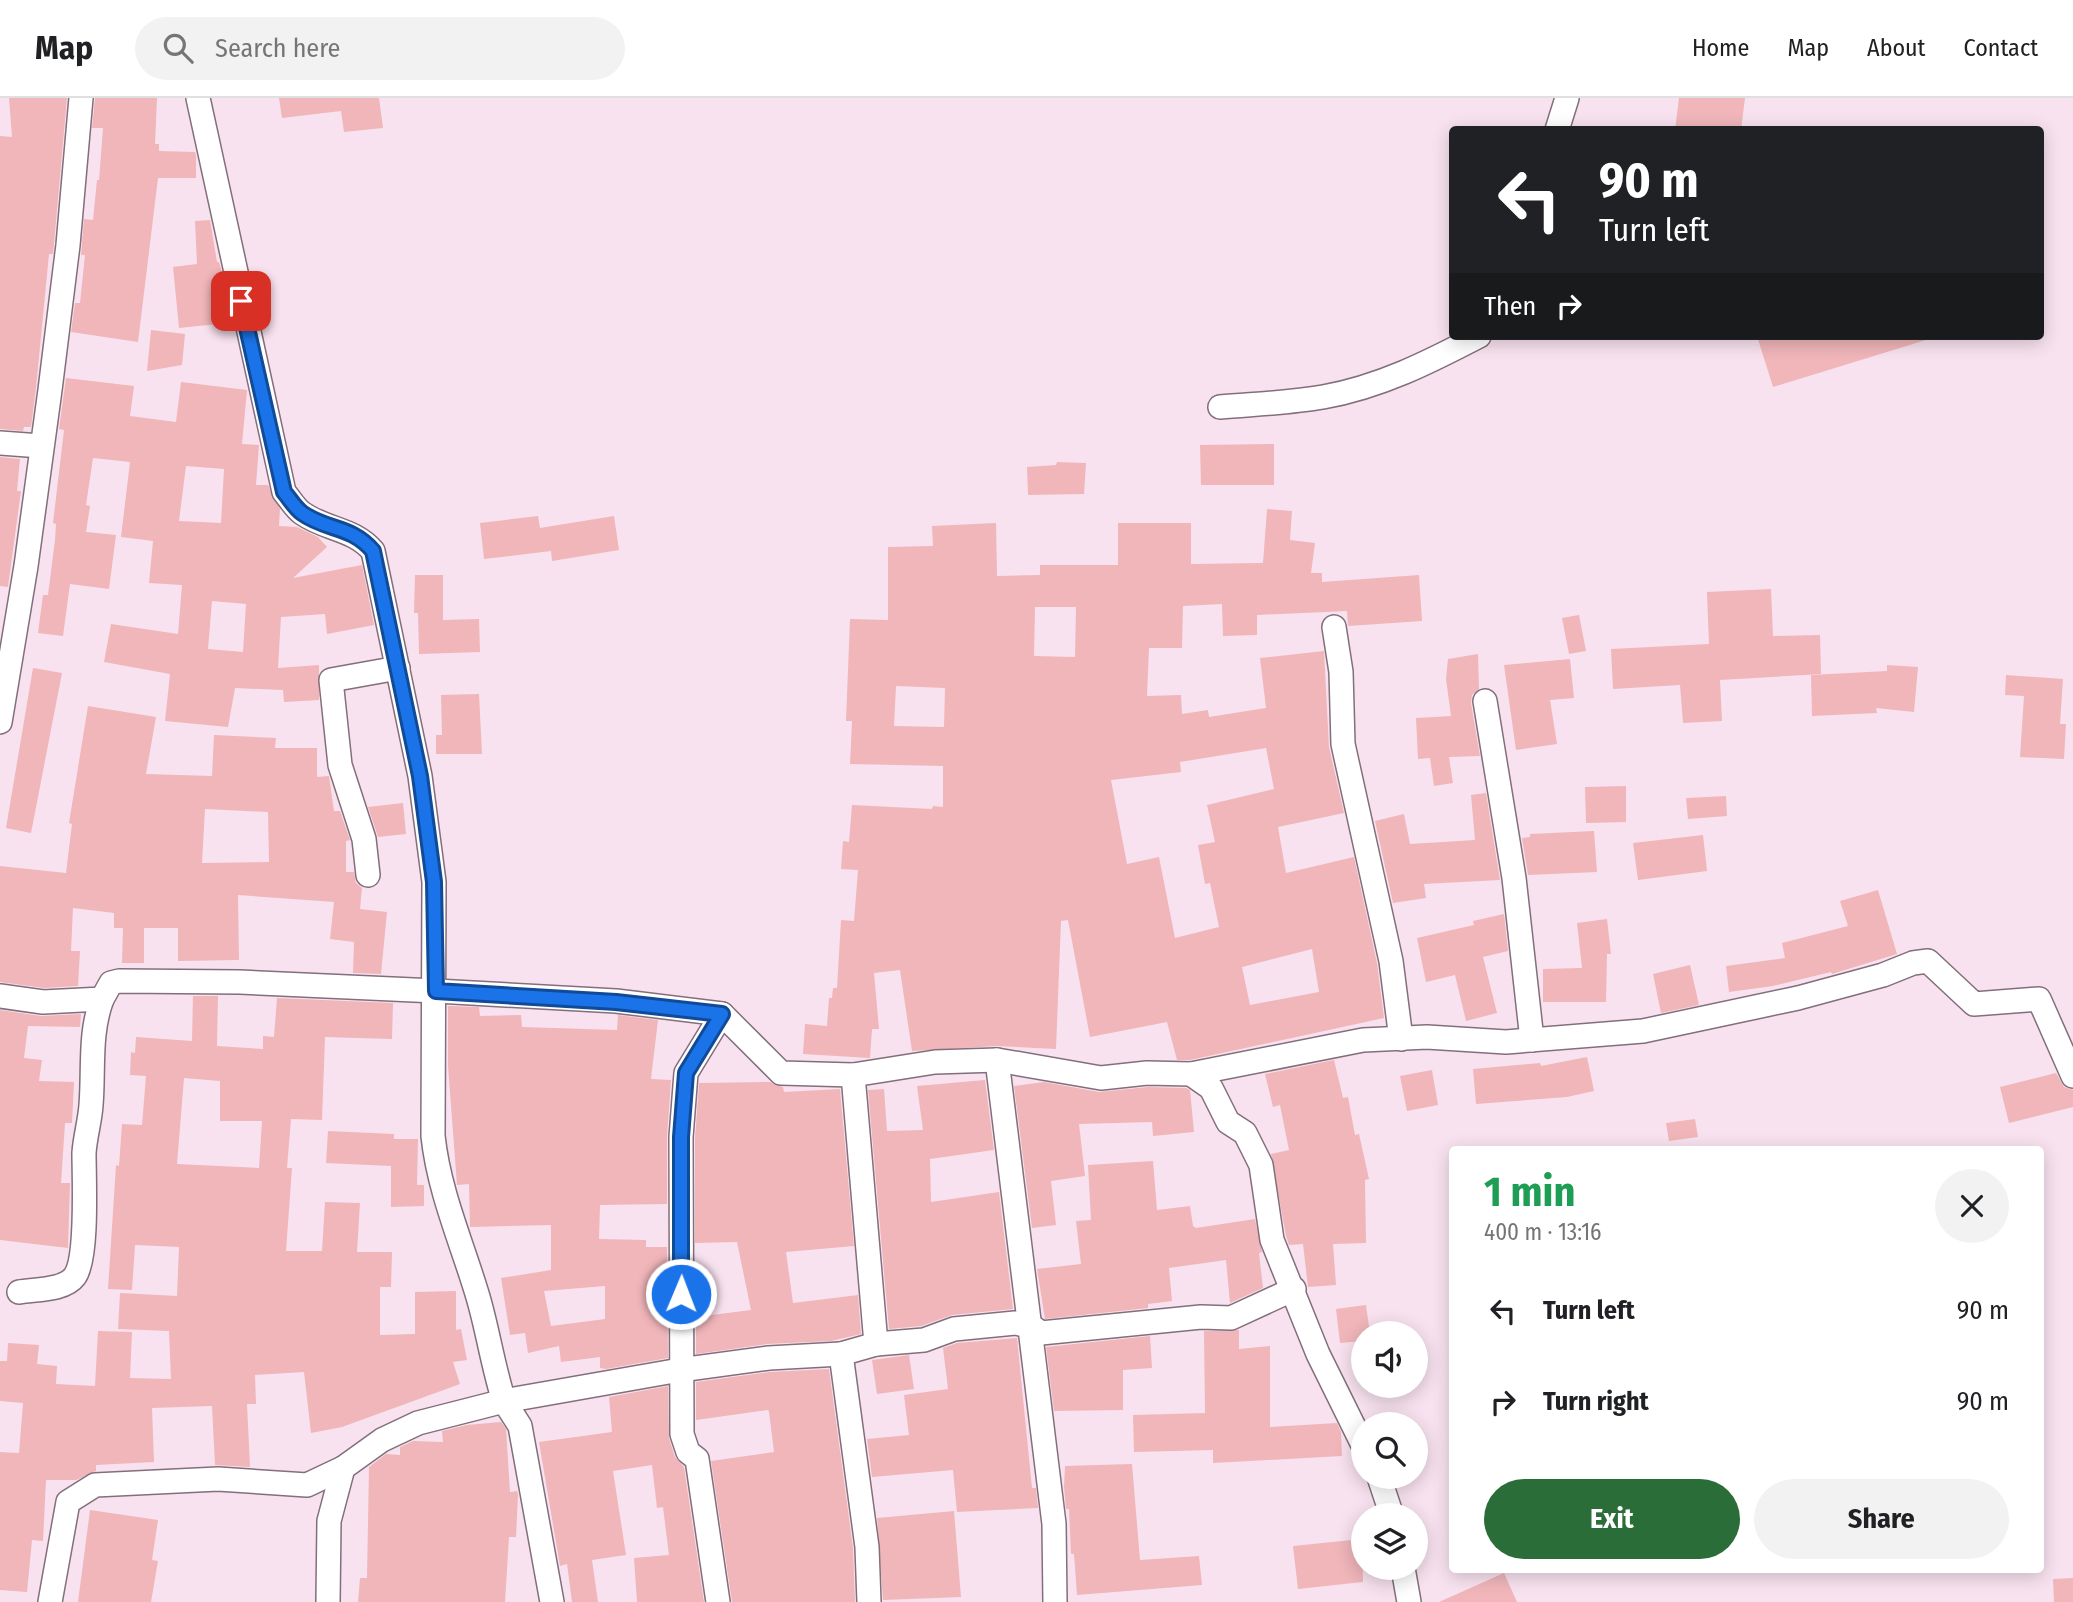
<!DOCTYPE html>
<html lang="en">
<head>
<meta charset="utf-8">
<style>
  :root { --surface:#fff; --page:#f2f2f2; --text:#202124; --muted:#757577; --line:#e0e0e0; --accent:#2b6d38 }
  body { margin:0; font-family:"Fira Sans Condensed",sans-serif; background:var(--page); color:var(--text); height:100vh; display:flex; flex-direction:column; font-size:26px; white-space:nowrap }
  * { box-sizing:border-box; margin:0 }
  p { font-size:23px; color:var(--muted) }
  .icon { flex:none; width:38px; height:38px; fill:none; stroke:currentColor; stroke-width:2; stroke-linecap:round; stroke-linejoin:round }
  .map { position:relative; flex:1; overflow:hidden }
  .drawer { position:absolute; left:1449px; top:1048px; width:595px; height:427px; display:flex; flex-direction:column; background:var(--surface); border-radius:7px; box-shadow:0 4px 18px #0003 }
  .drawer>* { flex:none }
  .hud { position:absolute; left:1449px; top:28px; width:595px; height:214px; border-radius:7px; box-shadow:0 4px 18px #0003; background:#202124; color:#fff; overflow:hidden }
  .tools { position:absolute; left:1351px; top:1223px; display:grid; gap:14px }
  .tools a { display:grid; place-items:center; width:77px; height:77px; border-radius:50%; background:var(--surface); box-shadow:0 4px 18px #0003; font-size:35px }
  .pin { position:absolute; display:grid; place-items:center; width:60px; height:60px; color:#fff; margin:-30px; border-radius:14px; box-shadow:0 4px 10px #0006 }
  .me { position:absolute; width:77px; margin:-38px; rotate:1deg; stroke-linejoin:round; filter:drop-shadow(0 0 5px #0008) }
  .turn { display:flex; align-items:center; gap:24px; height:147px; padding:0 35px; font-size:32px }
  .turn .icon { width:91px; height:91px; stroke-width:2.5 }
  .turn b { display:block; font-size:49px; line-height:60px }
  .then { display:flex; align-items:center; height:66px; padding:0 35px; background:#0003; gap:14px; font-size:26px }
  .round { display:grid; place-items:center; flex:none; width:74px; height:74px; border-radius:37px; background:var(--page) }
  .summary { display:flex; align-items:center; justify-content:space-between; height:119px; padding:0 35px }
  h1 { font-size:42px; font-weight:700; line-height:52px; color:#1e9e55 }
  .cta { display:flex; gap:14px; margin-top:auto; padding:14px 35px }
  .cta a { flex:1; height:80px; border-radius:42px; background:var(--accent); color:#fff; font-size:28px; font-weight:700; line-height:80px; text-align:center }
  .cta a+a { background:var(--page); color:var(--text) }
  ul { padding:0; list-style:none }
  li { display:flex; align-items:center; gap:21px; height:91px; padding:0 35px }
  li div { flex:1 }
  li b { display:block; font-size:26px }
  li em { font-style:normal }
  header { display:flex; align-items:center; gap:42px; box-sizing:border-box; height:98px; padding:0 35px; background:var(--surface); border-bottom:2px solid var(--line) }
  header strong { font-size:33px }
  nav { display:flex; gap:38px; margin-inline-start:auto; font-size:24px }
  .search { width:490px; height:63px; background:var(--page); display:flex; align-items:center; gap:18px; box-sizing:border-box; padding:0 24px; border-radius:38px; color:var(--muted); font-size:26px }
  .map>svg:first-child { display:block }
  .building { fill:#f0b6ba; fill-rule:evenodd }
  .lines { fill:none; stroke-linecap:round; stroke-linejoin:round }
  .minor-casing { stroke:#826f7b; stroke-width:26 }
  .minor { stroke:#fff; stroke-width:23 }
  .route-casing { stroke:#114b97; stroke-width:18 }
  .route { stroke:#1a73e8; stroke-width:12 }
</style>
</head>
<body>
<header>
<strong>Map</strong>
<div class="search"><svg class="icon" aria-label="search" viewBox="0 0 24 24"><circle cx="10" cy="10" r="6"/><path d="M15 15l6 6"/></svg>Search here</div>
<nav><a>Home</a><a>Map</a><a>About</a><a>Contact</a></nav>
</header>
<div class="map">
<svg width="2073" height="1504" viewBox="0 0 2073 1504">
  <rect width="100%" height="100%" fill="#f8e2ef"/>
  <g class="building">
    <path d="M 9,0 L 67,0 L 54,146 L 53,156 L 49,156 L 36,290 L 31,329 L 24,329 L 23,333 L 0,331 L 0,38 L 12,39 Z"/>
    <path d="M 95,0 L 157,0 L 155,46 L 159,46 L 159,53 L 195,54 L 196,58 L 196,80 L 158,80 L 138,244 L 71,234 L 75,205 L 80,205 L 85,157 L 81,157 L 84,121 L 93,122 L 97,82 L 99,82 L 103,30 L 92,30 Z"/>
    <path d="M 279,0 L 379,0 L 383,30 L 344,34 L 341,13 L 282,20 Z"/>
    <path d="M 1679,0 L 1745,0 L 1741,32 L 1675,32 Z"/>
    <path d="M 210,122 L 217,164 L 219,164 L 222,175 L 227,225 L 179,230 L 173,169 L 197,166 L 195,123 Z"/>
    <path d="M 151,232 L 185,236 L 182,267 L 147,273 Z"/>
    <path d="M 1757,238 L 1926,238 L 1926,242 L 1773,289 Z"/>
    <path d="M 66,280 L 134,288 L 130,318 L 176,324 L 181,284 L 247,292 L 242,346 L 259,347 L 256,387 L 268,387 L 280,411 L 279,428 L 297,429 L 318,439 L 327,449 L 293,480 L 362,467 L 374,527 L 327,536 L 325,516 L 281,519 L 278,570 L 319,567 L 319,602 L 284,604 L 283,592 L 235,590 L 228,629 L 165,623 L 170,576 L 104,564 L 111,526 L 178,536 L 182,487 L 149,485 L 153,443 L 121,439 L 130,364 L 93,360 L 86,407 L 90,408 L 86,434 L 116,437 L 109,491 L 70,486 L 63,538 L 38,535 L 43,497 L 48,497 L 55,442 L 56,426 L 53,425 L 64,332 L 59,331 ZM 186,368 L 224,371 L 221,425 L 179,423 ZM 212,503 L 246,506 L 243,554 L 208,551 Z"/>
    <path d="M 1274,346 L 1274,387 L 1201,387 L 1200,347 Z"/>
    <path d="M 0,359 L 20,361 L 17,393 L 21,393 L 8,489 L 0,488 Z"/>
    <path d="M 1057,364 L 1086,365 L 1084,396 L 1028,397 L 1027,369 L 1056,367 Z"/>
    <path d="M 1267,411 L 1292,413 L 1290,442 L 1315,445 L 1311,475 L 1322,475 L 1322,484 L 1419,477 L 1422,523 L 1348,528 L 1347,513 L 1257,517 L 1257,537 L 1223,538 L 1222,506 L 1183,508 L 1182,550 L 1149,550 L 1147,598 L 1181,597 L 1182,616 L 1208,612 L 1209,619 L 1266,610 L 1260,560 L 1324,553 L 1329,649 L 1344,715 L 1278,729 L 1286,775 L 1354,759 L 1377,865 L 1384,920 L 1190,962 L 1177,962 L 1167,924 L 1090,939 L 1068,822 L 1061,823 L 1056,951 L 997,948 L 912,953 L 900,872 L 874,875 L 879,931 L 872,931 L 870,960 L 803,956 L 805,926 L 827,928 L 829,900 L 832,900 L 833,890 L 837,890 L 841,822 L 854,823 L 858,772 L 841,771 L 843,743 L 849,744 L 852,707 L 932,711 L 933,708 L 943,709 L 943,668 L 850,666 L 852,623 L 846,623 L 850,521 L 888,522 L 888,449 L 933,448 L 932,428 L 996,425 L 997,478 L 1040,477 L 1040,467 L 1118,467 L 1118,425 L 1191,425 L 1191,466 L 1263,465 ZM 1035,509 L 1076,509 L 1075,559 L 1034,558 ZM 896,588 L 945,590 L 944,629 L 894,628 ZM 1266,650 L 1274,691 L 1207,707 L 1215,744 L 1198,747 L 1205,786 L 1210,785 L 1219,829 L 1175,840 L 1159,759 L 1127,766 L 1111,682 L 1181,674 L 1180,664 ZM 1312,851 L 1319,894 L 1250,907 L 1242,869 Z"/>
    <path d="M 538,418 L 540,430 L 614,418 L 619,452 L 552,463 L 551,453 L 484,461 L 480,425 Z"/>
    <path d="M 415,477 L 443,477 L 443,522 L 479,521 L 480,554 L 419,556 L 418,515 L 414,515 Z"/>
    <path d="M 1771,491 L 1773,538 L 1820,537 L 1821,576 L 1720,582 L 1722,623 L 1683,625 L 1680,587 L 1613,591 L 1611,551 L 1709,546 L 1707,494 Z"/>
    <path d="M 1579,517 L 1586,553 L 1569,556 L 1562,520 Z"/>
    <path d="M 1478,556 L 1479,591 L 1472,597 L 1471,605 L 1480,658 L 1449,659 L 1453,685 L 1434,688 L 1430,660 L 1418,661 L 1416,620 L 1451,618 L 1446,581 L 1448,561 Z"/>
    <path d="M 1570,561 L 1574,600 L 1550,602 L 1557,646 L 1516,652 L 1504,567 Z"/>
    <path d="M 1887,567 L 1918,569 L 1914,614 L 1876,610 L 1877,615 L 1812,618 L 1811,577 L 1887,573 Z"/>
    <path d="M 33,570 L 62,575 L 31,735 L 6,730 Z"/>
    <path d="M 2006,577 L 2063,581 L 2060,626 L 2066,626 L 2064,661 L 2020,659 L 2024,598 L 2005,597 Z"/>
    <path d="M 479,596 L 482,656 L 436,656 L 436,637 L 442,637 L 441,597 Z"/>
    <path d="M 88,608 L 156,619 L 146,676 L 212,678 L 214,637 L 276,640 L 275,650 L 317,650 L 317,679 L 329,678 L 334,713 L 340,713 L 350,742 L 346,743 L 346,774 L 354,774 L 356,785 L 362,790 L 360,811 L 387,814 L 381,876 L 353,875 L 354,844 L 330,841 L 334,804 L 238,797 L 239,862 L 178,863 L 178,830 L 144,830 L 144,865 L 122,865 L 123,830 L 114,830 L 114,815 L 73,810 L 71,853 L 80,853 L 78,888 L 44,890 L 0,884 L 0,768 L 66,775 L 72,726 L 69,725 ZM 205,711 L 268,714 L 269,764 L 202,765 Z"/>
    <path d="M 1626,688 L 1626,724 L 1586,725 L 1585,689 Z"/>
    <path d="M 1486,695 L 1500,782 L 1424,786 L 1426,800 L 1393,805 L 1375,723 L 1404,716 L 1410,746 L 1475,742 L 1471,697 Z"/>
    <path d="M 1726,698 L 1727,718 L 1688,721 L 1686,700 Z"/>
    <path d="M 403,705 L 406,736 L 378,739 L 368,709 Z"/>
    <path d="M 1594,733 L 1597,774 L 1528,777 L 1522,740 L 1530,739 L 1530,736 Z"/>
    <path d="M 1703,737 L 1707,773 L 1638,782 L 1633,745 Z"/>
    <path d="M 1878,792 L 1897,856 L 1832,876 L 1831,874 L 1773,888 L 1729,894 L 1726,868 L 1785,860 L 1782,845 L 1848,828 L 1840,803 Z"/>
    <path d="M 1504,816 L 1508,853 L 1483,859 L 1497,915 L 1466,923 L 1455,877 L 1426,884 L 1417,840 L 1474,827 L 1473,823 Z"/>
    <path d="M 1607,821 L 1611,856 L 1607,856 L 1606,904 L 1543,904 L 1543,871 L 1582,870 L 1577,825 Z"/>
    <path d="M 1690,867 L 1699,907 L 1661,915 L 1653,876 Z"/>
    <path d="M 193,898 L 218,898 L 217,948 L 263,951 L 263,938 L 274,939 L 277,900 L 393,905 L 392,941 L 325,939 L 322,1022 L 291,1021 L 287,1070 L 292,1070 L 286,1153 L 322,1153 L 325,1104 L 360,1105 L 357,1154 L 392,1154 L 391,1189 L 380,1189 L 380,1237 L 415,1236 L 415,1194 L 456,1193 L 456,1232 L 461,1231 L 467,1262 L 453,1264 L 460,1286 L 342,1329 L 311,1335 L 304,1274 L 255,1277 L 256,1306 L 247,1306 L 250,1369 L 215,1367 L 212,1308 L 152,1310 L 154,1364 L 96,1367 L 96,1373 L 76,1382 L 46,1382 L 43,1443 L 32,1442 L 27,1494 L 0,1492 L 0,1354 L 19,1355 L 23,1305 L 0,1303 L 0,1263 L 7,1263 L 8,1245 L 39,1247 L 37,1266 L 57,1268 L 56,1286 L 95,1288 L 98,1233 L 132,1234 L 130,1280 L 171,1281 L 169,1233 L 118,1231 L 120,1195 L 177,1198 L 179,1149 L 135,1147 L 132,1192 L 108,1191 L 116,1067 L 119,1068 L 122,1026 L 142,1027 L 146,978 L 130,977 L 131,954 L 135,955 L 136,939 L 192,943 ZM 184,980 L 220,983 L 220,1023 L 262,1023 L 259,1070 L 177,1066 Z"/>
    <path d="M 448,908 L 479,909 L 480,918 L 521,917 L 522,929 L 617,932 L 618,917 L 658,922 L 651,981 L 671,982 L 667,1039 L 667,1106 L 600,1107 L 599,1141 L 646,1142 L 646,1149 L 667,1149 L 668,1260 L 606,1271 L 600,1270 L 600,1259 L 561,1264 L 559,1248 L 528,1255 L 525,1235 L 510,1237 L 501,1180 L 551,1172 L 551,1127 L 470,1129 L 469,1086 L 457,1087 L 448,968 ZM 605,1188 L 605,1221 L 551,1228 L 544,1193 Z"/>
    <path d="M 0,912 L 41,918 L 81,916 L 80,929 L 28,928 L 24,960 L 42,962 L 39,983 L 74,984 L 72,1025 L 65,1025 L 61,1085 L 70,1085 L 68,1150 L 0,1142 Z"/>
    <path d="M 1587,959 L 1594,993 L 1567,999 L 1476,1006 L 1473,971 L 1540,965 L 1541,968 Z"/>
    <path d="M 1334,962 L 1343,1000 L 1348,999 L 1355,1037 L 1359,1036 L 1369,1081 L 1365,1082 L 1366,1145 L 1333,1146 L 1336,1187 L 1308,1189 L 1303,1146 L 1289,1147 L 1286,1138 L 1271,1056 L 1289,1052 L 1280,1007 L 1273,1009 L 1265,976 Z"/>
    <path d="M 1432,972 L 1438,1007 L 1407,1013 L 1400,978 Z"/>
    <path d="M 2056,975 L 2064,989 L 2073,992 L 2073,1009 L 2009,1025 L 2000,989 Z"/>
    <path d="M 985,982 L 994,1052 L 930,1061 L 931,1104 L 999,1094 L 1013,1211 L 952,1217 L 921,1228 L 889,1231 L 868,992 L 884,991 L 887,1033 L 923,1032 L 917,988 Z"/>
    <path d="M 770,984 L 783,989 L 784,994 L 840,991 L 854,1148 L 786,1154 L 793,1205 L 858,1197 L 861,1236 L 831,1243 L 767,1246 L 696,1256 L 696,1219 L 751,1212 L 737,1144 L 695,1145 L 695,1040 L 699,985 Z"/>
    <path d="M 1044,984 L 1099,994 L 1148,989 L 1186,990 L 1190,992 L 1194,1034 L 1153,1038 L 1152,1024 L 1079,1026 L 1085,1078 L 1051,1083 L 1056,1127 L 1032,1130 L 1014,988 Z"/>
    <path d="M 1695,1021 L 1698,1039 L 1669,1043 L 1666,1025 Z"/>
    <path d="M 328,1033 L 394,1036 L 394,1041 L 418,1041 L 417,1087 L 424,1087 L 424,1108 L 391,1109 L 391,1068 L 326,1065 Z"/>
    <path d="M 1153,1063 L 1157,1112 L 1190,1108 L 1193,1128 L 1196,1130 L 1255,1121 L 1262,1154 L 1259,1155 L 1263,1190 L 1230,1205 L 1226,1162 L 1169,1170 L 1172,1203 L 1148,1206 L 1148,1210 L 1045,1221 L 1037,1171 L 1081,1166 L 1076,1123 L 1091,1122 L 1088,1067 Z"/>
    <path d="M 1366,1207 L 1370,1236 L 1363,1236 L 1363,1243 L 1340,1245 L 1336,1211 Z"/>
    <path d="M 1239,1232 L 1239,1251 L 1270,1248 L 1270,1329 L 1337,1325 L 1341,1334 L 1342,1358 L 1213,1365 L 1213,1352 L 1134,1354 L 1133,1317 L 1205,1315 L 1204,1233 Z"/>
    <path d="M 1150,1238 L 1152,1270 L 1123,1272 L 1123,1312 L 1054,1313 L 1046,1249 Z"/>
    <path d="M 1017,1240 L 1032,1390 L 1036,1390 L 1038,1410 L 957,1414 L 953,1372 L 872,1379 L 867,1341 L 909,1337 L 904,1297 L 948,1291 L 943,1250 L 957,1245 Z"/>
    <path d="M 909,1257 L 914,1291 L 877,1296 L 872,1262 Z"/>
    <path d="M 829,1271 L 853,1450 L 855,1504 L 732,1504 L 711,1363 L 774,1354 L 769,1314 L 768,1312 L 696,1322 L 696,1284 L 770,1274 Z"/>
    <path d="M 668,1288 L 669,1340 L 675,1359 L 684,1369 L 704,1504 L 637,1504 L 634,1460 L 669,1457 L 663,1409 L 657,1410 L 652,1367 L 613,1373 L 626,1457 L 592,1462 L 598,1504 L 572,1504 L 567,1466 L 560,1468 L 539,1344 L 612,1334 L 609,1299 Z"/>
    <path d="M 501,1324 L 506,1331 L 510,1394 L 517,1393 L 518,1396 L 516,1439 L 509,1439 L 505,1504 L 358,1504 L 360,1480 L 367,1480 L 369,1369 L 386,1356 L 400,1357 L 400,1349 L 413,1343 L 443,1344 L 442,1333 L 467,1327 Z"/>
    <path d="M 1132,1366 L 1140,1462 L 1199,1458 L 1202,1487 L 1077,1497 L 1074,1456 L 1071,1456 L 1069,1411 L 1066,1411 L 1064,1389 L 1065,1368 Z"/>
    <path d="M 90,1412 L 158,1422 L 152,1462 L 158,1463 L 151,1504 L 78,1504 Z"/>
    <path d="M 954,1413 L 961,1499 L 883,1502 L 877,1420 Z"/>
    <path d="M 1362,1441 L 1363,1484 L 1298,1491 L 1293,1448 Z"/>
    <path d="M 1504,1475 L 1517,1504 L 1439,1504 Z"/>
    <path d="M 2073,1480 L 2073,1504 L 2054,1504 L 2053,1481 Z"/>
  </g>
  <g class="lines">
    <defs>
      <g id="minor">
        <path d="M 1557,32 L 1567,0"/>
        <path d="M 1220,309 C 1254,306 1289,305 1323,299 C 1380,289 1429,264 1479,238"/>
        <path d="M 0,345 L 41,348"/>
        <path d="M 1334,529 L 1341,574 L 1343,646 L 1391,863 L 1401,941"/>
        <path d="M 1485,603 L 1514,780 L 1532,942"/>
        <path d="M 0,624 L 26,468 L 50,292 L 68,147 L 81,0"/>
        <path d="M 368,777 L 364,741 L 340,667 L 331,582 L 398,570"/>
        <path d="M 0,898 L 43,904 L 102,901 L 111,885 L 119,883 L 240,884 L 436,893 L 616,903 L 722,916 L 781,975 L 853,977 L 935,964 L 997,962 L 1101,980 L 1147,975 L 1191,976 L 1363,942 L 1427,939 L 1506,944 L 1643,933 L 1798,900 L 1883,877 L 1913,865 L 1928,863 L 1974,906 L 2039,901 L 2073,978"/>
        <path d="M 997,962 L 1054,1426 L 1055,1504"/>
        <path d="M 1191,976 L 1211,990 L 1228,1024 L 1245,1035 L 1261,1067 L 1272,1142 L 1318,1256 L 1363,1347"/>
        <path d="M 853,977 L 876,1246"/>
        <path d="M 19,1194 C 35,1191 64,1193 75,1178 C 88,1159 84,1081 84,1055 C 85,1039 90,1023 91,1007 C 94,971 89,936 102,901"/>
        <path d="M 841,1256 L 867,1449 L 869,1504"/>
        <path d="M 1379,1379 L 1392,1418"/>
        <path d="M 1403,1470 L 1409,1504"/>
        <path d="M 50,1504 L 68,1404 L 95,1387 L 218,1381 L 307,1387 L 343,1370 L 382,1342 L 418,1325 L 504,1303 C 493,1269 488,1233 478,1199 C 462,1145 439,1094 433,1038 L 434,784 L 420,678 L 373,453 C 353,430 326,432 302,415 C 295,410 290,401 284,394 L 198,0"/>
        <path d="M 328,1504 L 329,1423 L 343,1370"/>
        <path d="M 552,1504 L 520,1328 L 504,1303 L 680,1272 L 769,1260 L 841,1256 L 876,1246 L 924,1242 L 954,1231 L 1015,1225 L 1031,1228 L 1041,1235 L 1201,1219 L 1231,1220 L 1294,1191"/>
        <path d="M 718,1504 L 697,1361 L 688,1354 L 682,1336 L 681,1039 L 686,975 L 722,916"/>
      </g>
    </defs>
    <use href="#minor" class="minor-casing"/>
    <use href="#minor" class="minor"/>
  </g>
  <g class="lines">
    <defs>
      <path id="route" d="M 241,203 L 284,394 C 290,401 295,410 302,415 C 327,433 351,427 373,453 L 420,678 L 434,784 L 436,893 L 616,904 L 722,916 L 686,975 L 681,1039 L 681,1196"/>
    </defs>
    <use href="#route" class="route-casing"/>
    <use href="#route" class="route"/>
  </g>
</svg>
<div class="tools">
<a><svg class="icon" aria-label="sound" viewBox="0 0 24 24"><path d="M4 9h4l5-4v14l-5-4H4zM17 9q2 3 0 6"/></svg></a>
<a><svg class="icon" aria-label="search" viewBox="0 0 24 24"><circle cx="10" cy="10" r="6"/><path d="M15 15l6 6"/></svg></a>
<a><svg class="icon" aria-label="layers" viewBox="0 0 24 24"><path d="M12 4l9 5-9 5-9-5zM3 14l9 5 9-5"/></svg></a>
</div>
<div class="pin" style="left:241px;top:203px;background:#d93025"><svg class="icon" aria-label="arrive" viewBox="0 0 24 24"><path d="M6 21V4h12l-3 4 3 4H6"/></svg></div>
<svg class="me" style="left:681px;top:1196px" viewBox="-20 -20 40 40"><circle r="17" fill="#1a73e8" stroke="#fff" stroke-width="3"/><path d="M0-11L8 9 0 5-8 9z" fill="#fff"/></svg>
<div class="hud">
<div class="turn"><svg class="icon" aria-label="left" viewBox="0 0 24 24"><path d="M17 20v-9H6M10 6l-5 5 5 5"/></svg><div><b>90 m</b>Turn left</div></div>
<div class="then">Then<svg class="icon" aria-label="right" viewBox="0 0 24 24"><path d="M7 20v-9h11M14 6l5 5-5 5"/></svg></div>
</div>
<section class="drawer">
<div class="summary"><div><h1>1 min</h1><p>400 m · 13:16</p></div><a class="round"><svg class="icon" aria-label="close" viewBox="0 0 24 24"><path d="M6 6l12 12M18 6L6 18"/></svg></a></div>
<ul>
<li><svg class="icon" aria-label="left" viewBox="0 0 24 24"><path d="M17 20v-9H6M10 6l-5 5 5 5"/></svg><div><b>Turn left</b></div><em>90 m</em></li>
<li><svg class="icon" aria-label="right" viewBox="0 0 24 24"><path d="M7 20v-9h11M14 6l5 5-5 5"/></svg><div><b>Turn right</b></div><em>90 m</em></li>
</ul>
<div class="cta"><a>Exit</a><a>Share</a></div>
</section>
</div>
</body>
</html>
